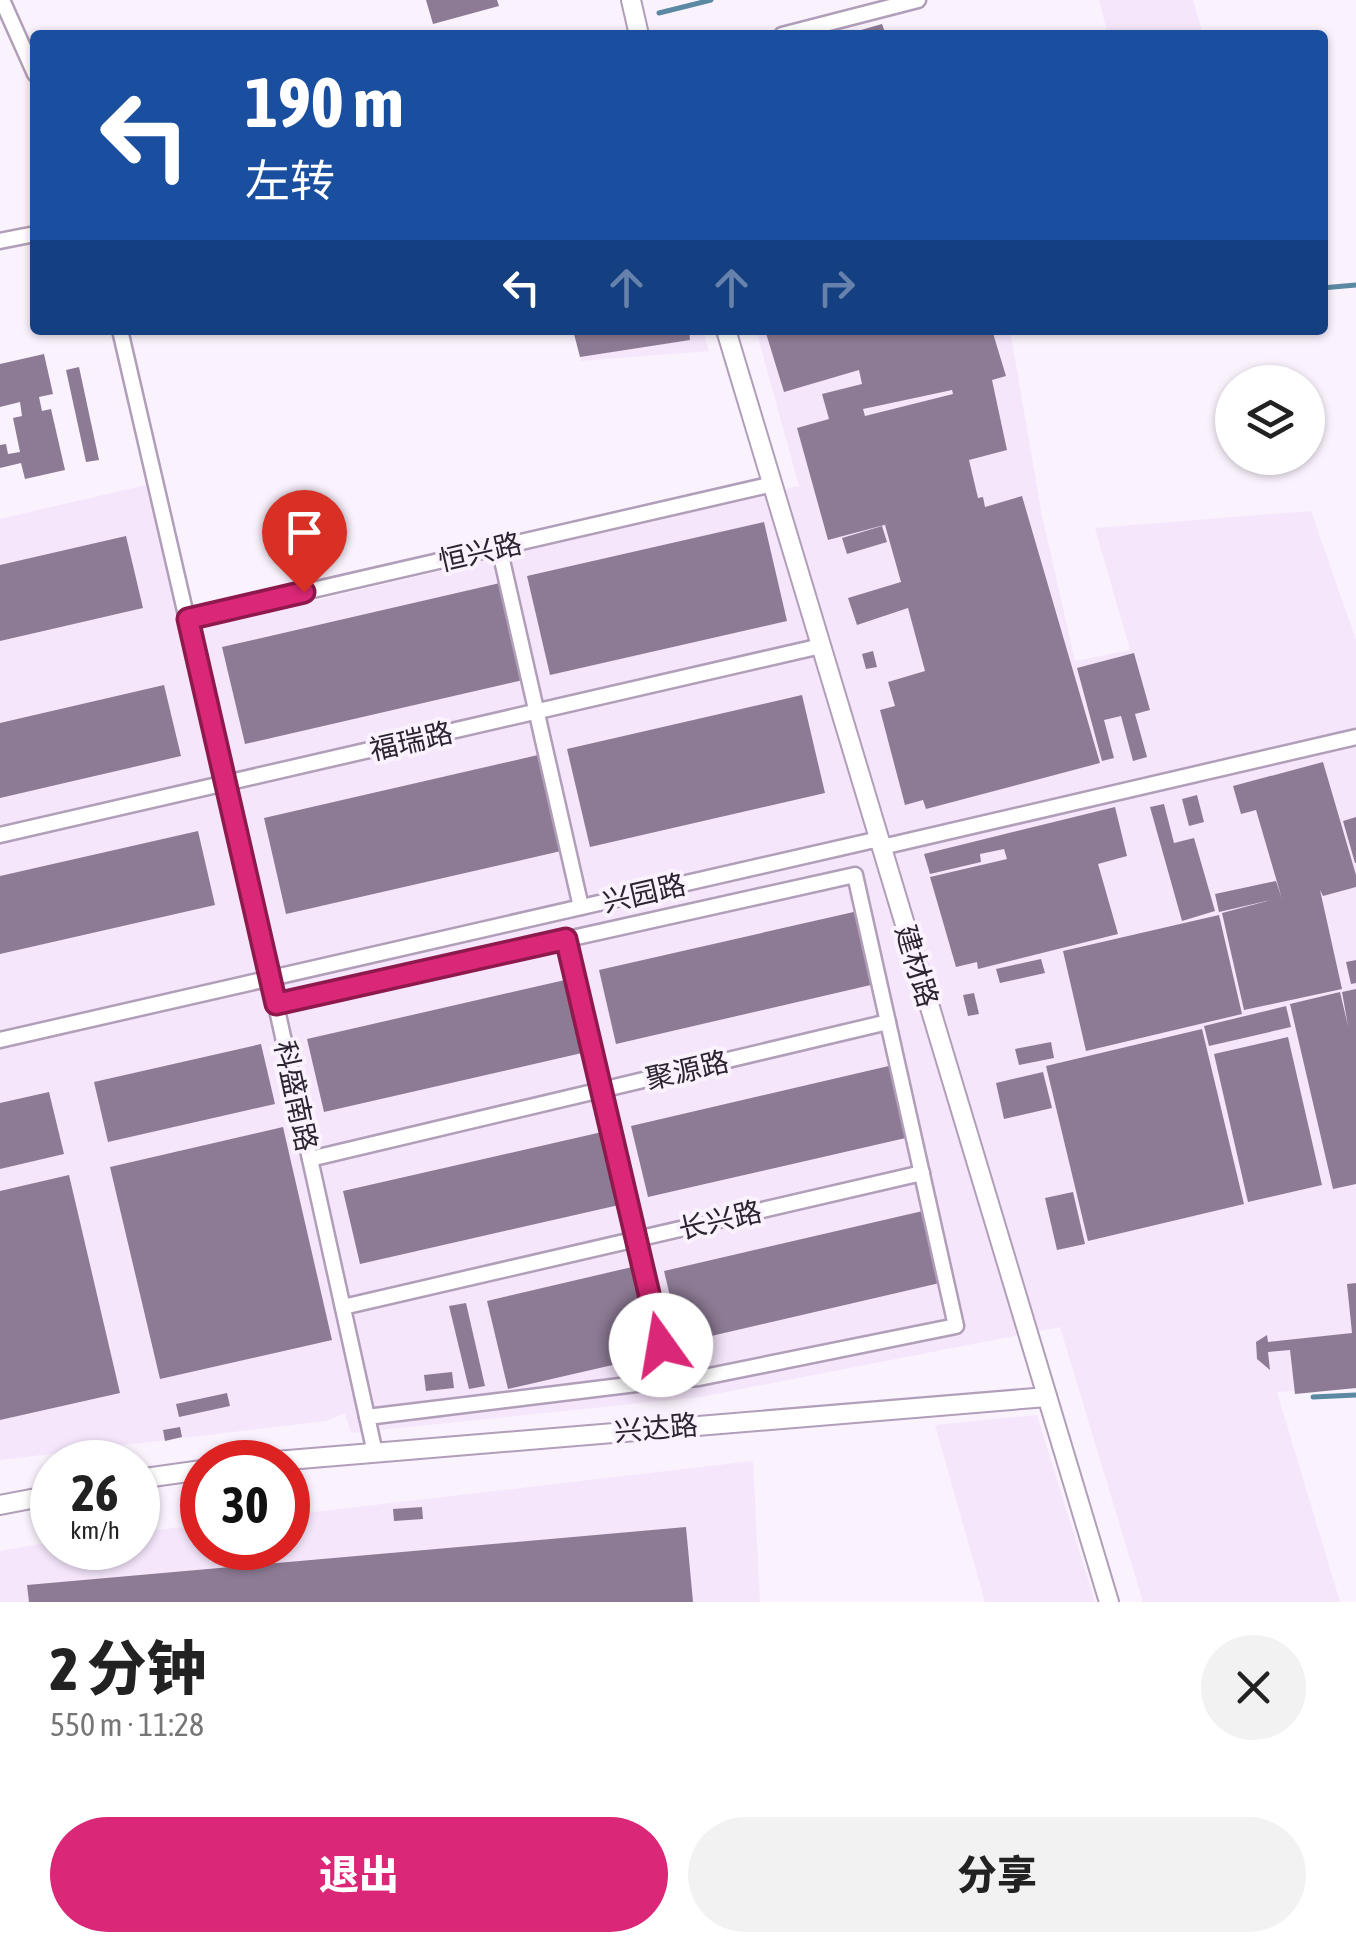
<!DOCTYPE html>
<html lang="zh">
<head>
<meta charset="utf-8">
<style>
  :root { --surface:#fff; --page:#f2f2f2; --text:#222; --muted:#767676; --accent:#db2777 }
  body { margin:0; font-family:"Asap Condensed","Noto Sans SC",sans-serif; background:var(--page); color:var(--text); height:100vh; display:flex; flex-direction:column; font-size:38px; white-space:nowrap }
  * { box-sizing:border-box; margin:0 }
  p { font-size:32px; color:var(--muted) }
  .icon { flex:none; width:55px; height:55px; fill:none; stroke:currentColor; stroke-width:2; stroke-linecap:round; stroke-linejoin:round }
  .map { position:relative; height:1602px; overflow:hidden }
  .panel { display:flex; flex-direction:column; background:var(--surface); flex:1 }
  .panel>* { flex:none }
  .guide { position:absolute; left:30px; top:30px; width:1298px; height:305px; border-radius:10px; box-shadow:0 2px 8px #0004; background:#1a4fa0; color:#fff; overflow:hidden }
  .controls { position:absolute; left:1215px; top:365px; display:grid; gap:20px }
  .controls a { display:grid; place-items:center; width:110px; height:110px; border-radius:50%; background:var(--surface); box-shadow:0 2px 8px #0004; font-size:50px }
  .speed { position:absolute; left:30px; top:1440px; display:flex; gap:20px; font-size:50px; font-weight:700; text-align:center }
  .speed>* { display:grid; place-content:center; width:130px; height:130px; border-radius:50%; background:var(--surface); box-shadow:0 2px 8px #0004; line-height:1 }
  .speed small { font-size:25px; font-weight:400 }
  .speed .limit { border:15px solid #d22; background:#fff; color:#111 }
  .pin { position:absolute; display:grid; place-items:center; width:85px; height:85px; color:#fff; margin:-102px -42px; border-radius:50% 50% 50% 0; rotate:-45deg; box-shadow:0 0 10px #0007 }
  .pin .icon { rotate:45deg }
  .me { position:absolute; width:110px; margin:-55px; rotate:347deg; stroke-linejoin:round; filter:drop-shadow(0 0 8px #0008) }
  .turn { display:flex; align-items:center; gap:35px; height:210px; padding:0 50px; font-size:45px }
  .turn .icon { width:130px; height:130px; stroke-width:2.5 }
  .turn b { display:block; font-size:70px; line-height:85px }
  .lanes { display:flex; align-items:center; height:95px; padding:0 50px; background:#0003; justify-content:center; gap:50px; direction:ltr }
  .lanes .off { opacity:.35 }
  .round { display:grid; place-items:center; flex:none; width:105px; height:105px; border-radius:52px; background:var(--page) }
  .head { display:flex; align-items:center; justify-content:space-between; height:170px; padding:0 50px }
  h1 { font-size:60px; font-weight:800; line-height:75px }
  .cta { display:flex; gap:20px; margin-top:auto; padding:20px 50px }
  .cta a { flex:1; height:115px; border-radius:60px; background:var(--accent); color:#fff; font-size:40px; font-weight:800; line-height:115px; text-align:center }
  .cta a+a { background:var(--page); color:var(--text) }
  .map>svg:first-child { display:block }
  .built { fill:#f5e6fb }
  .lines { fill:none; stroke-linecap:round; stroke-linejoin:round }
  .stream { stroke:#5b88a2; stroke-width:5 }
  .building { fill:#8d7b95; fill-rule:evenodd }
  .minor-casing { stroke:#b19eb9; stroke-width:19 }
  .tertiary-casing { stroke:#b19eb9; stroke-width:22 }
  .minor { stroke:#fff; stroke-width:14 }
  .tertiary { stroke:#fff; stroke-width:18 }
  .route-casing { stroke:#8e194d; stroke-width:25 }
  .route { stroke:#db2777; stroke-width:18 }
  .labels { text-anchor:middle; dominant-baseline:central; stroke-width:8; stroke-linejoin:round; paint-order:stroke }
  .street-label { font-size:28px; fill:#2c242f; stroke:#faf2fd }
</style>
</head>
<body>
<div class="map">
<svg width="1356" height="1602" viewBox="0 0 1356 1602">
  <rect width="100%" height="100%" fill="#faf2fd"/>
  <g class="built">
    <path d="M 1099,0 L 1193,0 L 1203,35 L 1108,35 Z"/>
    <path d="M 573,330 L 703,330 L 709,351 L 581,361 Z"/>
    <path d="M 756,330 L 1010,330 L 1042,516 L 1075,661 L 1130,650 L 1095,528 L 1311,511 L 1356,640 L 1356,1387 L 1277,1392 L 1340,1602 L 1143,1602 L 1060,1327 L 700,1397 L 351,1433 L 345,1413 L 326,1421 L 0,1460 L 0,519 L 146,485 L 182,632 L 799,486 Z"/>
    <path d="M 1037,1415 L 1095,1602 L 985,1602 L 935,1425 Z"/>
    <path d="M 753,1461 L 760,1602 L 0,1602 L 0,1551 L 52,1542 L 52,1548 L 138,1548 L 138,1532 L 202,1525 L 202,1548 L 288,1548 L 288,1515 Z"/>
  </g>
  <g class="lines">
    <g class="stream">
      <path d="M 659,13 L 711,0"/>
      <path d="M 1322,288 L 1356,285"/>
      <path d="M 1313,1397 L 1356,1395"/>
    </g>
  </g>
  <g class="building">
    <path d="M 426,0 L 497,0 L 499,6 L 433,24 Z"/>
    <path d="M 882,24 L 886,35 L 847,35 L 847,34 Z"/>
    <path d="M 573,330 L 689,330 L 690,340 L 580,357 Z"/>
    <path d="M 765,330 L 992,330 L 1006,376 L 992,380 L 1007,450 L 969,460 L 978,498 L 983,497 L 985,507 L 1022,496 L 1100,763 L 926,809 L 923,800 L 905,805 L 880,710 L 895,706 L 888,682 L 925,671 L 908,608 L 857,625 L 848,598 L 901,582 L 885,525 L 892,523 L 828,540 L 797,428 L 829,419 L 822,394 L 862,384 L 859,370 L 784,392 ZM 952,390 L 953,394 L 865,416 L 863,409 Z"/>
    <path d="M 44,354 L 53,394 L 39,397 L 42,411 L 51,409 L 65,470 L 25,479 L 21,463 L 0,468 L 0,445 L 6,444 L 8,454 L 20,452 L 13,418 L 22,416 L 20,402 L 0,407 L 0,364 Z"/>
    <path d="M 79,367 L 99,460 L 86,462 L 66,370 Z"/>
    <path d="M 764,522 L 787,621 L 550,675 L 527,576 Z"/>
    <path d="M 882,526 L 887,542 L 847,554 L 842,538 Z"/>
    <path d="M 126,536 L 143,608 L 0,641 L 0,565 Z"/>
    <path d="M 500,583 L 523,680 L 245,744 L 222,647 Z"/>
    <path d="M 873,651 L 877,667 L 866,669 L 862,654 Z"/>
    <path d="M 1134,653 L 1150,710 L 1135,714 L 1147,757 L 1133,761 L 1121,716 L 1104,720 L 1114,758 L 1102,761 L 1077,668 Z"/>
    <path d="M 164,685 L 181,756 L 0,798 L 0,723 Z"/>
    <path d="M 802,695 L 825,793 L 590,847 L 567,749 Z"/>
    <path d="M 538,755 L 561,851 L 286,914 L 264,818 Z"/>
    <path d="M 1323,762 L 1356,875 L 1356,887 L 1323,896 L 1320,890 L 1342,989 L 1244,1010 L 1222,913 L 1275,899 L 1219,912 L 1215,894 L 1276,881 L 1282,899 L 1256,810 L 1241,814 L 1233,786 Z"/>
    <path d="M 1197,795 L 1204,822 L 1189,826 L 1182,799 Z"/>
    <path d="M 1164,804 L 1174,843 L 1194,838 L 1215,911 L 1182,921 L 1150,807 Z"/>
    <path d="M 1115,807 L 1127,856 L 1098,864 L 1118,934 L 978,969 L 977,962 L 956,967 L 930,877 L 1007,859 L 1004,849 L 980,854 L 981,862 L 930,874 L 924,854 Z"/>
    <path d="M 1356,817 L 1356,863 L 1355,863 L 1343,821 Z"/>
    <path d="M 198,831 L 215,905 L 0,954 L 0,876 Z"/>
    <path d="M 858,911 L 875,984 L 616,1044 L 599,970 Z"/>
    <path d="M 1219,915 L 1242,1014 L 1086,1051 L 1063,951 Z"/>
    <path d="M 1041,959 L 1045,973 L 1000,983 L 996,969 Z"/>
    <path d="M 1356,960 L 1356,983 L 1351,984 L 1346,962 Z"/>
    <path d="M 565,980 L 582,1053 L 324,1112 L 307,1039 Z"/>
    <path d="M 1356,989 L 1356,1184 L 1333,1189 L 1290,1004 L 1340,992 L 1348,1026 L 1342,992 Z"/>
    <path d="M 974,993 L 979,1014 L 968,1016 L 963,995 Z"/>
    <path d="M 1286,1006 L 1291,1027 L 1209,1046 L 1204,1026 Z"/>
    <path d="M 1202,1029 L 1244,1204 L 1088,1241 L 1046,1066 Z"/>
    <path d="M 1288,1037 L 1322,1185 L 1248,1202 L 1214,1054 Z"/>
    <path d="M 1051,1042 L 1054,1058 L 1019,1065 L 1015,1049 Z"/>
    <path d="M 261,1044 L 275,1104 L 108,1142 L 94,1082 Z"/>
    <path d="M 893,1065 L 910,1137 L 648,1197 L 631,1126 Z"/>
    <path d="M 1043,1072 L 1052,1108 L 1004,1119 L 996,1083 Z"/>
    <path d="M 49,1092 L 64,1154 L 0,1169 L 0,1103 Z"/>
    <path d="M 283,1127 L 332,1340 L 160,1379 L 110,1167 Z"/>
    <path d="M 602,1132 L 619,1205 L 360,1264 L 343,1191 Z"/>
    <path d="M 69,1175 L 120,1393 L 0,1420 L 0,1191 Z"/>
    <path d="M 1073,1192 L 1085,1244 L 1057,1250 L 1045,1198 Z"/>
    <path d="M 927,1210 L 944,1282 L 681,1343 L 664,1271 Z"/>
    <path d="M 632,1267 L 652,1356 L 508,1389 L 487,1301 Z"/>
    <path d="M 1356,1283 L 1356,1388 L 1295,1394 L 1290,1350 L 1268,1352 L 1270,1370 L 1257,1359 L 1256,1342 L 1267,1335 L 1268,1342 L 1352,1333 L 1347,1284 Z"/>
    <path d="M 466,1303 L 485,1386 L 469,1389 L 449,1306 Z"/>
    <path d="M 452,1372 L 454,1388 L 426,1391 L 424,1375 Z"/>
    <path d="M 227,1393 L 230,1406 L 179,1417 L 176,1404 Z"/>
    <path d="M 180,1427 L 182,1437 L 165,1441 L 163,1430 Z"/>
    <path d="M 422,1507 L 423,1519 L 394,1521 L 393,1509 Z"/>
    <path d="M 686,1527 L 693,1602 L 29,1602 L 27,1585 Z"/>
  </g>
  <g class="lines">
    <defs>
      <g id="minor">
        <path d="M 2,0 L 35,74"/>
        <path d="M 782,35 L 918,0"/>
        <path d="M 0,241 L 35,234"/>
        <path d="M 120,330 L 270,978 L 375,1453"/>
        <path d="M 499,547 L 581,907"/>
        <path d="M 187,619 L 773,484"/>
        <path d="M 0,835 L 821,646"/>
        <path d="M 882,847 L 1356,737"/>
        <path d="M 276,1004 L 855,875 L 956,1326 L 699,1378 L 669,1380"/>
        <path d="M 0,1040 L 879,839"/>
        <path d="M 310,1159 L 888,1022"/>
        <path d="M 343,1307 L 922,1173"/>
        <path d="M 367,1417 L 669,1380 L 565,939"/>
      </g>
      <g id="tertiary">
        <path d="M 631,0 L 639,35"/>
        <path d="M 726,330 L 1109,1602"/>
        <path d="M 264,1462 L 1047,1397"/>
        <path d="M 138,1479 L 202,1470"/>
        <path d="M 0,1505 L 52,1495"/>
      </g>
    </defs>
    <use href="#minor" class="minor-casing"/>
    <use href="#tertiary" class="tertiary-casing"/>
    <use href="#minor" class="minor"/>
    <use href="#tertiary" class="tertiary"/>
  </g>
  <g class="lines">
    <defs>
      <path id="route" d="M 304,592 L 188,619 L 276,1004 L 566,939 L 661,1345"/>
    </defs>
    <use href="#route" class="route-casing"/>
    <use href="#route" class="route"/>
  </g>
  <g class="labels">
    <g class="street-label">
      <text transform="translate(480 552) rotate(-13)">恒兴路</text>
      <text transform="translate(411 741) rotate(-13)">福瑞路</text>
      <text transform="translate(644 893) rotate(-13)">兴园路</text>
      <text transform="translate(917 966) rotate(73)">建材路</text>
      <text transform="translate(687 1070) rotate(-13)">聚源路</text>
      <text transform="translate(296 1096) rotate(78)">科盛南路</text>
      <text transform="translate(720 1220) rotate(-13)">长兴路</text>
      <text transform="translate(656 1428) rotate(-5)">兴达路</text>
    </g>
  </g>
</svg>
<div class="controls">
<a><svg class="icon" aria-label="layers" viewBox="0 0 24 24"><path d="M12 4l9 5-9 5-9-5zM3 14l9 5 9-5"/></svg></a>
</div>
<div class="speed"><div>26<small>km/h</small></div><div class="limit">30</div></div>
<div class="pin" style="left:304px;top:592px;background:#d93025"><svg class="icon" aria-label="arrive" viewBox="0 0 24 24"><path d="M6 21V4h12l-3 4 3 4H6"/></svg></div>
<svg class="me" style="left:661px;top:1345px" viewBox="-20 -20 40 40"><circle r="19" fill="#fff"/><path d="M0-13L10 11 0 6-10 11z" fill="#db2777"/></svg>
<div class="guide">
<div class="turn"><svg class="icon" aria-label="left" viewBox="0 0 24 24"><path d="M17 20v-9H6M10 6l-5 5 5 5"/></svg><div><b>190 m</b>左转</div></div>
<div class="lanes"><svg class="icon" aria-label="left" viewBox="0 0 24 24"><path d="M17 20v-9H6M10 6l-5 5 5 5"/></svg><svg class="icon off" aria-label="ahead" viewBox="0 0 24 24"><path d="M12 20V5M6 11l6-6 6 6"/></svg><svg class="icon off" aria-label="ahead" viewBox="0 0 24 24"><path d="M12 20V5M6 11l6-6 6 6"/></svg><svg class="icon off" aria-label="right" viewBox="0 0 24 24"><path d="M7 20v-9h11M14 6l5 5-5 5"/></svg></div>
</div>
</div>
<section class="panel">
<div class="head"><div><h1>2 分钟</h1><p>550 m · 11:28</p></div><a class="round"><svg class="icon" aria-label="close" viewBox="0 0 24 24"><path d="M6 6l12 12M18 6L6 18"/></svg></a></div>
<div class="cta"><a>退出</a><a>分享</a></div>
</section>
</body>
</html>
